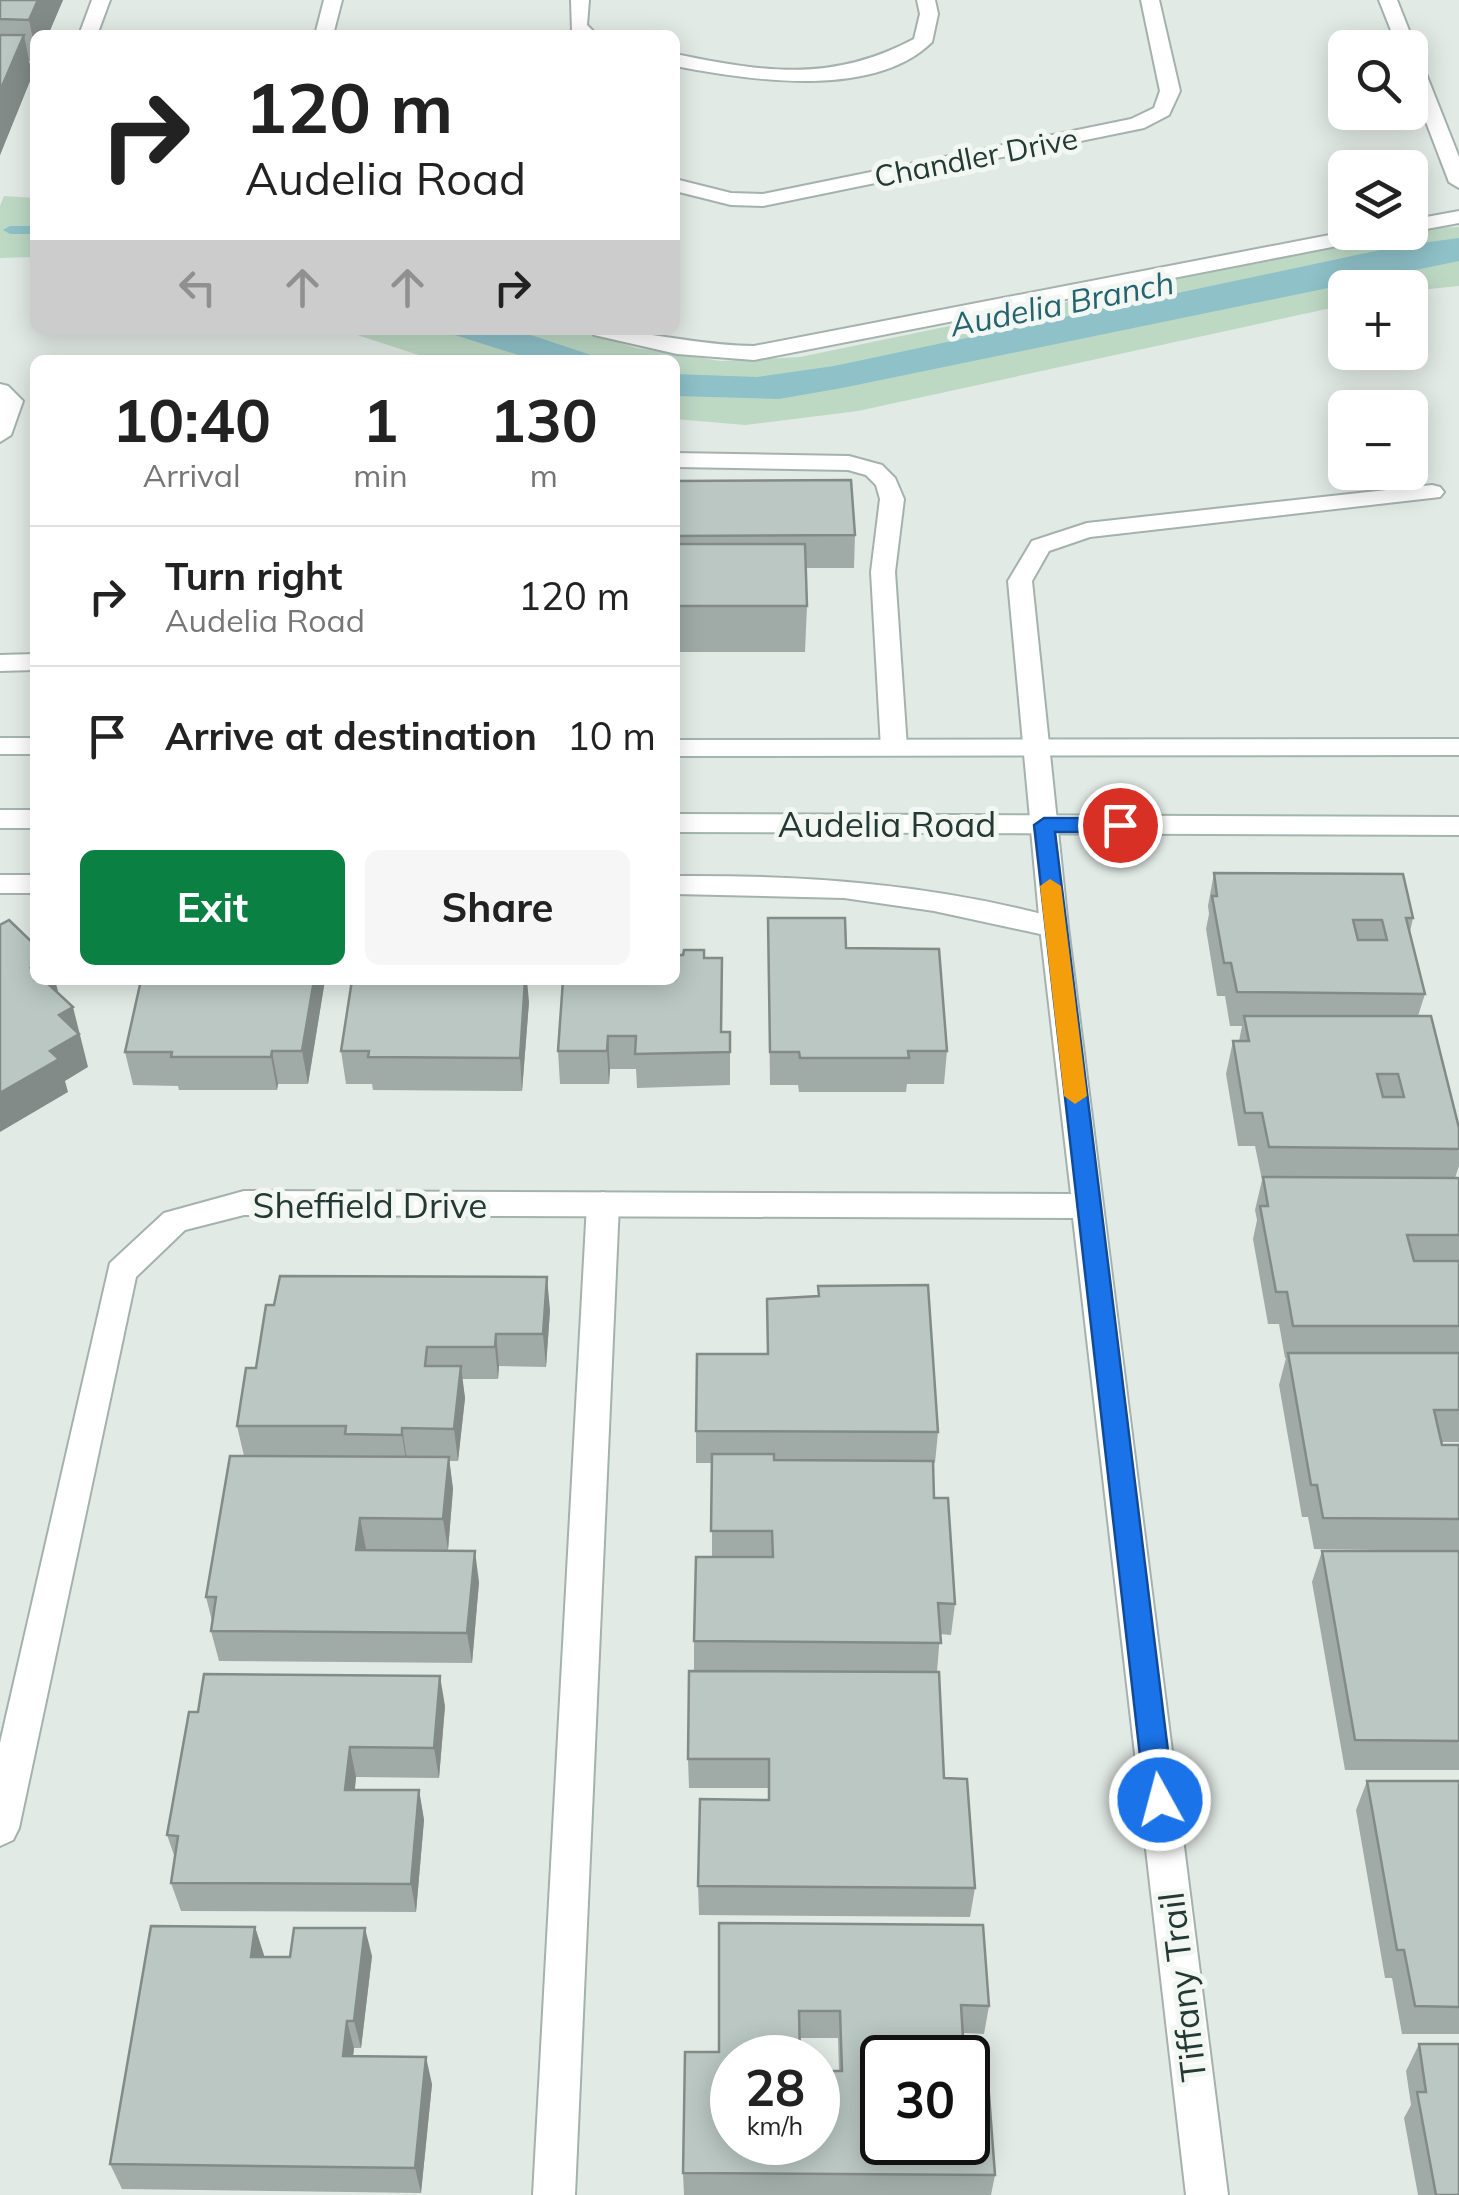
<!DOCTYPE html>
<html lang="en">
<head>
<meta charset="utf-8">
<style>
  :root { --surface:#fff; --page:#f6f6f6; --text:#222; --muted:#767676; --line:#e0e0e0; --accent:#0b8043 }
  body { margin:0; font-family:Mulish,sans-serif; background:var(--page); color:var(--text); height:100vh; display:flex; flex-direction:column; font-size:38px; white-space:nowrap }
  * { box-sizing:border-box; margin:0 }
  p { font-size:32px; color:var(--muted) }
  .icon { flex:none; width:55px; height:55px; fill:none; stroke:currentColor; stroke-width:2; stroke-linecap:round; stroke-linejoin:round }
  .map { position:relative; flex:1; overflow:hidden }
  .panel { position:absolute; left:30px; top:355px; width:650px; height:630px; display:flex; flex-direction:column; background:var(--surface); border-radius:15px; box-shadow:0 5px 25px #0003 }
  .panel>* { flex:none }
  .guide { position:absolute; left:30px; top:30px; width:650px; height:305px; border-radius:15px; box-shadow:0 5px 25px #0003; background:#fff; color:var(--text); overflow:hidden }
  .fabs { position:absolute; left:1328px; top:30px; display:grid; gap:20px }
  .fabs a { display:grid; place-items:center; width:100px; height:100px; border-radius:15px; background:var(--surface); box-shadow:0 5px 25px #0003; font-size:50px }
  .speed { position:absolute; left:710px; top:2035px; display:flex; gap:20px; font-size:50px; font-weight:700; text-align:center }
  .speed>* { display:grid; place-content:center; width:130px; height:130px; border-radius:50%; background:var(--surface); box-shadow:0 5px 25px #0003; line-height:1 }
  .speed small { font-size:25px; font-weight:400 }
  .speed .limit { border:5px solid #111; border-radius:15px; background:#fff; color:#111 }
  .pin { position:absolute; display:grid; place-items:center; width:85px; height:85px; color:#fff; margin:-42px; border:5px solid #fff; border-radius:50%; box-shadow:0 2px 10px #0007 }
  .me { position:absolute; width:110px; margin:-55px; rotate:353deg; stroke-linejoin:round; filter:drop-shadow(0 0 8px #0008) }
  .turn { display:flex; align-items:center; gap:35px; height:210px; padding:0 50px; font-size:45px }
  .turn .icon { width:130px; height:130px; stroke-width:2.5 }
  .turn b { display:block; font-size:70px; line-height:85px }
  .lanes { display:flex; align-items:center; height:95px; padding:0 50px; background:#0003; justify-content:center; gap:50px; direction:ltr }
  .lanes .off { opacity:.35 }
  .eta { display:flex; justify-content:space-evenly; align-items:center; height:170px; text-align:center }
  .eta b { font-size:60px; font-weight:700; line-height:70px }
  .action { display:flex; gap:20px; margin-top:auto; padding:20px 50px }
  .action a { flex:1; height:115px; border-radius:15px; background:var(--accent); color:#fff; font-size:40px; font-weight:700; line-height:115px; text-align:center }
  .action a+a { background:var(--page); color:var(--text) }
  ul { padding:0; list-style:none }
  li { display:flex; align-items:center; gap:30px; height:140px; padding:0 50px; border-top:2px solid var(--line) }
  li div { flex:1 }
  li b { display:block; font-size:38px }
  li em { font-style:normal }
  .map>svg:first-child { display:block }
  .green { fill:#bdd9c4 }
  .water { fill:#8fc1c9 }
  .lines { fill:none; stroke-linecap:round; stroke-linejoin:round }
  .stream { fill:#8fc1c9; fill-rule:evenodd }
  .service-casing { stroke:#a5b1ad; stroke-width:4 }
  .minor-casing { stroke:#a5b1ad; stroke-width:4 }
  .secondary-casing { stroke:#a2b5ae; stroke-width:4 }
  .service { fill:#fff; fill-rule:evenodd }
  .minor { fill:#fff; fill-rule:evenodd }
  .secondary { fill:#fff; fill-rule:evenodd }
  .wall { fill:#a0aba7; fill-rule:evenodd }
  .shaded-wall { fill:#828b88 }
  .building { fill:#bac7c2; stroke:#828b88; stroke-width:2.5; fill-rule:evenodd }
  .route { fill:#1a73e8; stroke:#114b97; stroke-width:2.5 }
  .slow { fill:#f59e0b }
  .labels { text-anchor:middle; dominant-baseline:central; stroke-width:10; stroke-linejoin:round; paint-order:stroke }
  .far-street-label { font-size:30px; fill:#243933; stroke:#f2f7f4 }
  .far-water-label { font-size:32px; font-style:italic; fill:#25636e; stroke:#f2f7f4 }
  .street-label { font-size:35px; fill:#243933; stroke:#f2f7f4 }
</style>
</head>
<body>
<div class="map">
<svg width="1459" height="2195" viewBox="0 0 1459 2195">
  <rect width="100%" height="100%" fill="#e2eae6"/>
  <g class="green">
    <path d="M 4,196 L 35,198 L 35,257 L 0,258 L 0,206 Z"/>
    <path d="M 1459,227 L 1459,286 L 1410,291 L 1410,288 L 1345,288 L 1345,305 L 858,411 L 745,425 L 675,419 L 675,360 L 434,360 L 342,330 L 579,330 L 636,348 L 721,361 L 800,357 L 1423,228 Z"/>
  </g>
  <g class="water">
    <path d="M 1459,238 L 1459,261 L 842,388 L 779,399 L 675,396 L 675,374 L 757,377 L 834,366 L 1399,246 Z"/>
    <path d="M 439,330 L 516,330 L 606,360 L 534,360 Z"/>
  </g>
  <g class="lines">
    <path class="stream" d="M 35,226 L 35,234 L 10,234 L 3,230 L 10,226 Z"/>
    <defs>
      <g id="service">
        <path d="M 92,0 L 110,0 L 97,35 L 79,35 Z"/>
        <path d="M 571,0 L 589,0 L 587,25 L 597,35 L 577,35 L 572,31 Z"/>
        <path d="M 917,0 L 935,0 L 938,14 L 932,42 C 873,100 748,80 675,66 L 675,54 C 764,72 831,83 914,39 L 920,14 Z"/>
        <path d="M 1379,0 L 1397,0 L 1416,48 L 1414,51 L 1419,56 L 1459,157 L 1459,188 L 1449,182 L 1410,80 L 1410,48 L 1398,48 Z"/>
        <path d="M 1459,211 L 1459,223 L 1410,232 L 1410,220 Z"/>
        <path d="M 1345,232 L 1388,232 L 1378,238 L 754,360 L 677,354 L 594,335 L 591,330 C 646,330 699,346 754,346 Z"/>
        <path d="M 0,384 L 8,386 L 23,401 L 11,435 L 0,442 Z"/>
        <path d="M 675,453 L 849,456 L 882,465 L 895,478 L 904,499 L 895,572 L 907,748 L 903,754 L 885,754 L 881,748 L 871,572 L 880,499 L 876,485 L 866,475 L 848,470 L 675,467 Z"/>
        <path d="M 35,654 L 35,670 L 0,671 L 0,655 Z"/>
        <rect x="0" y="875" width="35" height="18"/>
        <path d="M 675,876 C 807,875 936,884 1064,920 L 1068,927 L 1064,934 L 1054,937 L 934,911 L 844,898 L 675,894 Z"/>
        <path d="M 603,1192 L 614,1196 L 619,1204 L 575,2195 L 533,2195 L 587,1204 L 592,1196 Z"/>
      </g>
      <g id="minor">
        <path d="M 324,0 L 342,0 L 333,35 L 315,35 Z"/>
        <path d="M 1141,0 L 1159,0 L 1180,91 L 1169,115 L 1144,128 L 763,206 L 731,205 L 675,191 L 675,179 L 731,193 L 763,194 L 1131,119 L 1154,108 L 1160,91 Z"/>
        <path d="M 1432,485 L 1440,487 L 1444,492 L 1440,497 L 1090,537 L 1049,551 L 1032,581 L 1068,927 L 1228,2195 L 1186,2195 L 1073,1218 L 244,1215 L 185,1230 L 136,1277 L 19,1828 L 13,1840 L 0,1846 L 0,1743 L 110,1263 L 164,1213 L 244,1191 L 1071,1194 L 1040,927 L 1008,581 L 1032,541 L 1087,523 Z"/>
      </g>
      <g id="secondary">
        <rect x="0" y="738" width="35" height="16"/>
        <path d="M 1459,739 L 1459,755 L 675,756 L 675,740 Z"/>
        <rect x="0" y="810" width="35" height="18"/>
        <path d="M 675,814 L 1459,817 L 1459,835 L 675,832 Z"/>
      </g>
    </defs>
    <use href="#service" class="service-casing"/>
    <use href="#minor" class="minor-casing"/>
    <use href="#secondary" class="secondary-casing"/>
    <use href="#service" class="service"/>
    <use href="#minor" class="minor"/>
    <use href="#secondary" class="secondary"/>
  </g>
  <g class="wall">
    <path d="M 0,0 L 63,0 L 48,35 L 35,35 L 35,61 L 29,61 L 32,76 L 0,155 Z"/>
    <path d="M 675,481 L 855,535 L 854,568 L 805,568 L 807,606 L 805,652 L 675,652 Z"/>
    <path d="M 1214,873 L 1413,918 L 1410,932 L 1425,994 L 1418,1016 L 1459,1128 L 1459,1166 L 1455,1178 L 1459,1178 L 1459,1442 L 1441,1442 L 1442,1445 L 1459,1445 L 1459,1551 L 1314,1549 L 1308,1517 L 1302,1517 L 1279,1385 L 1286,1358 L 1285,1358 L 1279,1324 L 1268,1324 L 1253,1239 L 1257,1220 L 1255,1210 L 1262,1180 L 1255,1146 L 1238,1146 L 1226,1074 L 1233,1041 L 1239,1041 L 1242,1026 L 1230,1026 L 1225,996 L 1217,996 L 1206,929 L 1209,914 L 1208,906 Z"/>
    <path d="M 768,918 L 846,948 L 947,1051 L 944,1084 L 907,1084 L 906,1092 L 799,1092 L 798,1085 L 770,1085 Z"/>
    <path d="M 704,958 L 721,1032 L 730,1032 L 730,1085 L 637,1088 L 636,1069 L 610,1069 L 609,1084 L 560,1084 L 558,1051 Z"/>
    <path d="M 325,980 L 308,1084 L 278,1084 L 277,1090 L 179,1090 L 178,1086 L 133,1085 L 125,1052 Z"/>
    <path d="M 529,1002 L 522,1091 L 373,1090 L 372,1084 L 346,1084 L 341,1051 Z"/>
    <path d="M 767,1299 L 938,1432 L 935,1463 L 933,1463 L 934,1498 L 955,1604 L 951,1635 L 940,1634 L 937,1672 L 944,1778 L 975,1888 L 970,1917 L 699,1915 L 698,1886 L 768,1800 L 768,1788 L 689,1788 L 688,1759 L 694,1671 L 694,1641 L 712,1557 L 712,1463 L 696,1463 L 696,1431 L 767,1354 Z"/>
    <path d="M 550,1310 L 546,1367 L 499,1366 L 498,1379 L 462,1379 L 465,1398 L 458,1461 L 449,1461 L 453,1489 L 448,1550 L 479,1582 L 472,1663 L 219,1661 L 211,1631 L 212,1621 L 206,1597 L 244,1456 L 237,1426 L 256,1368 Z"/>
    <path d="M 1322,1551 L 1459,1551 L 1459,1770 L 1345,1770 L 1312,1582 Z"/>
    <path d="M 445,1706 L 439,1778 L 356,1777 L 355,1790 L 419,1790 L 424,1820 L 416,1912 L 181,1911 L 171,1883 L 175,1858 L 167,1835 L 198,1712 Z"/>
    <path d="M 1367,1781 L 1459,1781 L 1459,2034 L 1402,2034 L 1392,1978 L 1385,1978 L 1356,1810 Z"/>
    <path d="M 719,1923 L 989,2006 L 984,2034 L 963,2033 L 964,2054 L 995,2175 L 991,2195 L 684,2195 L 683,2173 L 719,2052 ZM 800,2038 L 838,2038 L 839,2071 L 732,2142 Z"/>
    <path d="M 255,1927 L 264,1957 L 372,1956 L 361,2048 L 354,2048 L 353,2056 L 432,2084 L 421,2193 L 122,2189 L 110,2164 Z"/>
    <path d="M 1419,2044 L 1459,2195 L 1418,2195 L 1404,2118 L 1411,2105 L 1406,2071 Z"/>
  </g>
  <g class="shaded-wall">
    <path d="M 38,0 L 63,0 L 48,35 L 35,35 L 35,48 L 29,20 Z"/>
    <path d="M 24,35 L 32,76 L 0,155 L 0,91 Z"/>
    <path d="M 35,966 L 35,980 L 55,980 L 58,991 L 40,1001 L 31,968 Z"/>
    <path d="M 314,980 L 325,980 L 308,1084 L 302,1051 Z"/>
    <path d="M 525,980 L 527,980 L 529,1002 L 522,1091 L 520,1058 Z"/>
    <path d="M 73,1007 L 88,1067 L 65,1081 L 68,1092 L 0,1132 L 0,1093 L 50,1051 L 59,1015 Z"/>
    <path d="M 608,1036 L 610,1069 L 609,1084 L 607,1051 Z"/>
    <path d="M 272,1051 L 278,1084 L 277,1090 L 271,1057 Z"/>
    <path d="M 547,1277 L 550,1310 L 546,1367 L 543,1334 Z"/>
    <path d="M 496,1334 L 499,1366 L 498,1379 L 495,1347 Z"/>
    <path d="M 461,1366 L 465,1398 L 458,1461 L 454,1429 Z"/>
    <path d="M 402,1428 L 407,1460 L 407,1467 L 402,1435 Z"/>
    <path d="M 449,1457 L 453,1489 L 448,1550 L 443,1519 Z"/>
    <path d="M 360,1518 L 366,1549 L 356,1550 Z"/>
    <path d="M 475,1551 L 479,1582 L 472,1663 L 467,1633 Z"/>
    <path d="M 440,1676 L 445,1706 L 439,1778 L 434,1748 Z"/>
    <path d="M 350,1747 L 356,1777 L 351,1820 L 345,1790 Z"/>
    <path d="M 419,1790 L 424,1820 L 416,1912 L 411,1884 Z"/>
    <path d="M 255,1927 L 264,1955 L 260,1985 L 251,1957 Z"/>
    <path d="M 365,1928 L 372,1956 L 361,2048 L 354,2021 Z"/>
    <path d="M 347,2021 L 354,2048 L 350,2083 L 343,2056 Z"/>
    <path d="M 426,2057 L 432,2084 L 421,2193 L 415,2168 Z"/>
  </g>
  <g class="building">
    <path d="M 0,0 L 38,0 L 29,20 L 0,19 Z"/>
    <path d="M 0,35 L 24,35 L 0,91 Z"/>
    <path d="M 851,480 L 855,535 L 675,536 L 675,481 Z"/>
    <path d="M 675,544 L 805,544 L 807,606 L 675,606 Z"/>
    <path d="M 1214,873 L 1403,874 L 1413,918 L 1406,918 L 1425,994 L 1237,992 L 1231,963 L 1224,963 L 1212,896 L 1217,896 ZM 1353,920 L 1382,920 L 1387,940 L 1358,940 Z"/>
    <path d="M 768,918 L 845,918 L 846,948 L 939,949 L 947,1051 L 908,1051 L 909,1058 L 800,1058 L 799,1052 L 770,1052 Z"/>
    <path d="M 9,920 L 35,945 L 35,966 L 31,968 L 35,972 L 35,980 L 44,980 L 73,1007 L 59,1015 L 79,1034 L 50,1051 L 59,1059 L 0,1093 L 0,925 Z"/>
    <path d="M 684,950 L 704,950 L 704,958 L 722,958 L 721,1032 L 730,1032 L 730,1052 L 635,1054 L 636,1036 L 608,1036 L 607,1051 L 558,1051 L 563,980 L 675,980 L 675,955 L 683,955 Z"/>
    <path d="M 141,980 L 314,980 L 302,1051 L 272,1051 L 271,1057 L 171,1057 L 172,1052 L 125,1052 Z"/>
    <path d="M 352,980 L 525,980 L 520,1058 L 368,1057 L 369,1051 L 341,1051 Z"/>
    <path d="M 1244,1016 L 1431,1016 L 1459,1128 L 1459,1149 L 1269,1147 L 1262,1113 L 1245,1113 L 1233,1041 L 1249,1041 ZM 1377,1074 L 1398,1074 L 1404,1097 L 1383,1097 Z"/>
    <path d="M 1263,1177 L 1459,1178 L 1459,1235 L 1407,1235 L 1414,1261 L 1459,1261 L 1459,1326 L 1293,1326 L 1287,1292 L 1276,1292 L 1260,1206 L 1268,1206 Z"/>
    <path d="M 280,1276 L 547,1277 L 543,1334 L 496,1334 L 495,1347 L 427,1347 L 425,1366 L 461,1366 L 454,1429 L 402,1428 L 402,1435 L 345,1434 L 346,1426 L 237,1426 L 246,1368 L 256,1368 L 266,1305 L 274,1305 Z"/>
    <path d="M 928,1285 L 938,1432 L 696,1431 L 697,1354 L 768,1354 L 767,1299 L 819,1296 L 818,1286 Z"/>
    <path d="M 1288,1353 L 1459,1353 L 1459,1410 L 1434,1410 L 1442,1445 L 1459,1445 L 1459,1519 L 1323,1518 L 1317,1485 L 1311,1485 Z"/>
    <path d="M 712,1454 L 774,1454 L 774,1460 L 933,1461 L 934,1498 L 948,1498 L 955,1604 L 938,1603 L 941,1643 L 694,1641 L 696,1557 L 773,1557 L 772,1531 L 711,1531 Z"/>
    <path d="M 230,1456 L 449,1457 L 443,1519 L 360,1518 L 356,1550 L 475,1551 L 467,1633 L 211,1631 L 216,1597 L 206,1597 Z"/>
    <path d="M 1322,1551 L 1459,1551 L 1459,1741 L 1355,1740 Z"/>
    <path d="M 689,1671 L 939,1672 L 944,1778 L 967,1779 L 975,1888 L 698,1886 L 700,1799 L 769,1800 L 769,1759 L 688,1759 Z"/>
    <path d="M 204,1674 L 440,1676 L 434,1748 L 350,1747 L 345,1790 L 419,1790 L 411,1884 L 171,1883 L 178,1836 L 167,1835 L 189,1712 L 198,1712 Z"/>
    <path d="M 1367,1781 L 1459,1781 L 1459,2007 L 1415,2006 L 1404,1950 L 1397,1950 Z"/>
    <path d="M 719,1923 L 983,1925 L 989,2006 L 961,2005 L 964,2054 L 986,2055 L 995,2175 L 683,2173 L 685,2052 L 719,2052 ZM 799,2011 L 840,2011 L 842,2071 L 818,2071 L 818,2142 L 732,2142 L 732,2058 L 800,2058 ZM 882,2058 L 968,2058 L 968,2142 L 882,2142 Z"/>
    <path d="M 151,1926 L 255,1927 L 251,1957 L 290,1957 L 294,1928 L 365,1928 L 354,2021 L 347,2021 L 343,2056 L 426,2057 L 415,2168 L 110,2164 Z"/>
    <path d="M 1419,2044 L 1459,2044 L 1459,2195 L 1436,2195 L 1417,2092 L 1426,2092 Z"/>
  </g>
  <path class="route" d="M 1044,818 L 1120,818 L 1130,825 L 1120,832 L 1055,832 L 1174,1800 L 1170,1809 L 1160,1813 L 1150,1809 L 1145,1800 L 1034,825 Z"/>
  <path class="slow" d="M 1050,879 L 1061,886 L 1087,1096 L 1075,1104 L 1064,1096 L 1040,886 Z"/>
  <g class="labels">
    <g class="far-street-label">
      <text transform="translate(976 157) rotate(-11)">Chandler Drive</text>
    </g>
    <g class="far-water-label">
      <text transform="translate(1062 303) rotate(-11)">Audelia Branch</text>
    </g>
    <g class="street-label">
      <text x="887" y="824">Audelia Road</text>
      <text x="370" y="1205">Sheffield Drive</text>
      <text transform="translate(1182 1987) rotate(-97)">Tiffany Trail</text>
    </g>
  </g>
</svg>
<div class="fabs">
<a><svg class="icon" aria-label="search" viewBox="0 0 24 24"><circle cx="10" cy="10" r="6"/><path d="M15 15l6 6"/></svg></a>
<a><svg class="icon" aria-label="layers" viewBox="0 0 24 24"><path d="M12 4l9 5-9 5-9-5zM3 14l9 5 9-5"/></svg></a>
<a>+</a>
<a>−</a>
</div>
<div class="speed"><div>28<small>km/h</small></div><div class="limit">30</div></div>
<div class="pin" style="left:1120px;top:825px;background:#d93025"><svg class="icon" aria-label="arrive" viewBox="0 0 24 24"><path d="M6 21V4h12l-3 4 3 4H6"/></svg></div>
<svg class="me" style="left:1160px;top:1800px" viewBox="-20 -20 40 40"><circle r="17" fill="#1a73e8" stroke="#fff" stroke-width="3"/><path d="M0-11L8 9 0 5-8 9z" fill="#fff"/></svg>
<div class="guide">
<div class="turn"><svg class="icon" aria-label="right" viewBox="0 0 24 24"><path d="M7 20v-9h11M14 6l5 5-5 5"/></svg><div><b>120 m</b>Audelia Road</div></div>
<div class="lanes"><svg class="icon off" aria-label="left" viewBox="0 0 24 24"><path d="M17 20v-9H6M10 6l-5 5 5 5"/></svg><svg class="icon off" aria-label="ahead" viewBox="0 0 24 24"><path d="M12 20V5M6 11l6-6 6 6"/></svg><svg class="icon off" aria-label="ahead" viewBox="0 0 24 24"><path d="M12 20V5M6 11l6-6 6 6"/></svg><svg class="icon" aria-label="right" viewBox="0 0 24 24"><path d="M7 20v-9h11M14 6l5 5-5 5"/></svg></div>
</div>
<section class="panel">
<div class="eta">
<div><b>10:40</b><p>Arrival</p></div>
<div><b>1</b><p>min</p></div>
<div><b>130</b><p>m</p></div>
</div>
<ul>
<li><svg class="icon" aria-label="right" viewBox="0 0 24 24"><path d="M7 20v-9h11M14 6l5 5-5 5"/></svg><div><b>Turn right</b><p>Audelia Road</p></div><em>120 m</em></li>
<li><svg class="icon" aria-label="arrive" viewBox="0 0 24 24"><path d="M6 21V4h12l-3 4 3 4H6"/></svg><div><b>Arrive at destination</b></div><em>10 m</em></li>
</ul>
<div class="action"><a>Exit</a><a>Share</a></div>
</section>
</div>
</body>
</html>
